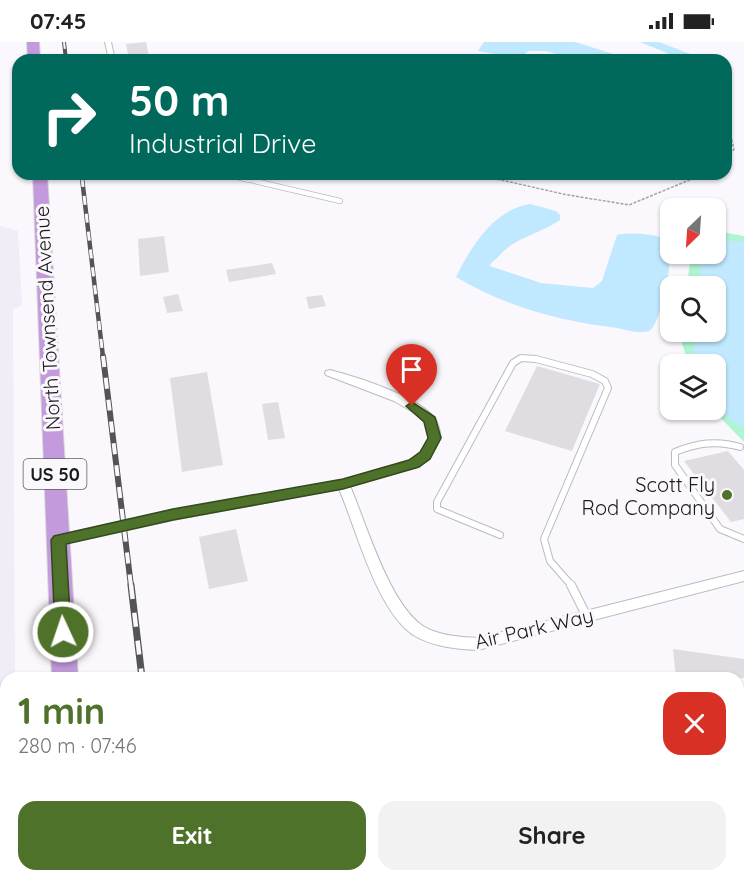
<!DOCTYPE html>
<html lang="en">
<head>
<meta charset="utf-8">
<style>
  :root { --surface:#fff; --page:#f2f2f2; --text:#222; --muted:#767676; --accent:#4f722b }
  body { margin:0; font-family:Quicksand,sans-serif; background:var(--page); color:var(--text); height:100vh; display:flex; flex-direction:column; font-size:22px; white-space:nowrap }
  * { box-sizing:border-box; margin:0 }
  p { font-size:20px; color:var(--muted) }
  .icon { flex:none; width:33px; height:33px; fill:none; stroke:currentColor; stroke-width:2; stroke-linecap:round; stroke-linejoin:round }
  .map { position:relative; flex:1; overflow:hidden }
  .sheet { position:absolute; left:0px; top:630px; width:744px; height:210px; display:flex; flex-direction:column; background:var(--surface); border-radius:18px 18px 0 0; box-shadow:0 2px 4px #0004 }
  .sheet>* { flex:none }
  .top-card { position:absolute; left:12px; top:12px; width:720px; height:126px; border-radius:18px; box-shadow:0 2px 4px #0004; background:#00695c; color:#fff; overflow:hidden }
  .needle { width:39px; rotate:205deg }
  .tools { position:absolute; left:660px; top:156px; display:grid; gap:12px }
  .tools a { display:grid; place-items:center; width:66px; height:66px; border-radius:12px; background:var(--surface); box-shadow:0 2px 4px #0004; font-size:30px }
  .pin { position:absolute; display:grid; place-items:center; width:51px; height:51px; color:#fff; margin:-62px -26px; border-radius:50% 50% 50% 0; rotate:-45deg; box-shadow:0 0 6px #0007 }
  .pin .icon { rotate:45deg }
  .me { position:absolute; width:66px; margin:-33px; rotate:357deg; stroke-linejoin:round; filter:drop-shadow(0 0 4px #0008) }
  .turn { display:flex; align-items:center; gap:21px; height:126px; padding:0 18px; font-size:27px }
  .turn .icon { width:78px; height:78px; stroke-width:2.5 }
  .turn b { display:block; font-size:42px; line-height:51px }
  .round { display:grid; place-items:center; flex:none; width:63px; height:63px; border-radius:18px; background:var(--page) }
  .overview { display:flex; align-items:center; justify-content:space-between; height:102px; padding:0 18px }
  h1 { font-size:36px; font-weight:800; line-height:45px; color:var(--accent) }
  .cta { display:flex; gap:12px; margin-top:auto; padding:12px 18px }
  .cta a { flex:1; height:69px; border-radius:18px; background:var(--accent); color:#fff; font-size:24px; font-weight:800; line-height:69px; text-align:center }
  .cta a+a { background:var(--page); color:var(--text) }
  .status { display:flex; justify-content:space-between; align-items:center; height:42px; padding:0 30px; background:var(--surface); direction:ltr }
  .status svg { height:16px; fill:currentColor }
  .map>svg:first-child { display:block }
  .built { fill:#f2ecf7 }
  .green { fill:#b0f5d3 }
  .water { fill:#c0e8fe }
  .building { fill:#dfdde1 }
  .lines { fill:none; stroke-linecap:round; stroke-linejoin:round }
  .service-far3-casing { stroke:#bcbabe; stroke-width:5 }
  .service-far2-casing { stroke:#bcbabe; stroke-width:6 }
  .service-far1-casing { stroke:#bcbabe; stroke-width:8 }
  .service-casing { stroke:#bcbabe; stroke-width:10 }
  .minor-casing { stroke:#bcbabe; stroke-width:2 }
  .trunk-casing { stroke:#d6d6d6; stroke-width:2 }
  .path { stroke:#a4a2a5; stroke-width:1.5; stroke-dasharray:3 1.5; stroke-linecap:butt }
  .service-far3 { stroke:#fff; stroke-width:4 }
  .service-far2 { stroke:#fff; stroke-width:4.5 }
  .service-far1 { stroke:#fff; stroke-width:6 }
  .service { stroke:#fff; stroke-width:8 }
  .minor { fill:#fff; fill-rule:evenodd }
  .trunk { fill:#c39adc; fill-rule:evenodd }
  .rail-far3-casing { stroke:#545355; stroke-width:4 }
  .rail-far2-casing { stroke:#545355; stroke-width:4.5 }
  .rail-far1-casing { stroke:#545355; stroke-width:6 }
  .rail-casing { stroke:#545355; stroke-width:7 }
  .rail-far3 { stroke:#faf8fc; stroke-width:2; stroke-dasharray:7; stroke-linecap:butt }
  .rail-far2 { stroke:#faf8fc; stroke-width:3; stroke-dasharray:9; stroke-linecap:butt }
  .rail-far1 { stroke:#faf8fc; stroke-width:4; stroke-dasharray:11; stroke-linecap:butt }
  .rail { stroke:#faf8fc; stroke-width:4.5; stroke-dasharray:14; stroke-linecap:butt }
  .route { fill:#4f722b; stroke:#334a1c; stroke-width:1.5 }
  .poi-dot { fill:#4f722b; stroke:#faf8fc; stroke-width:2 }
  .labels { text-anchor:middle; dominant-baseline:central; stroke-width:6; stroke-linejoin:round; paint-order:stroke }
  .shield { fill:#faf8fc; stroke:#5f5d5f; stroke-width:1.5 }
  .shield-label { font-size:18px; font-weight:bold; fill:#1c1b1c }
  .street-label { font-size:20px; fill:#1c1b1c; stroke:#faf8fc }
  .poi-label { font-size:20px; fill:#1c1b1c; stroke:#faf8fc; text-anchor:end }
</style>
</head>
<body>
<div class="status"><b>07:45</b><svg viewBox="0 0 49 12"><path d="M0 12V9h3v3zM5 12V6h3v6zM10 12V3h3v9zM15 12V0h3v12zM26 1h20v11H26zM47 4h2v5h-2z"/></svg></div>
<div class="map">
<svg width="744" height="840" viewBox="0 0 744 840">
  <rect width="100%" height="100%" fill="#faf8fc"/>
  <path class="built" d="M 0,184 L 18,189 L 22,263 L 13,267 L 15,636 L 6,636 L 6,834 L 18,834 L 18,840 L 0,840 Z"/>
  <path class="green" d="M 716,189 L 744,194 L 744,400 L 713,368 L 716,368 L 716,322 L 689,322 L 682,302 L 683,290 L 716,290 L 716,244 L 687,244 L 691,212 L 716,212 Z"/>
  <g class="water">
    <path d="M 484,0 L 575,0 L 632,18 L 577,18 L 546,9 L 529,9 L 525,11 L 532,18 L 478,9 Z"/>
    <path d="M 640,0 L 659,0 L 706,18 L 684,18 Z"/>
    <path d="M 530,162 L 556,169 L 560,173 L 560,178 C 540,192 515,195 499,214 C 495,219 491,219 490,224 L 541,241 L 593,246 L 602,239 L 617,193 C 626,190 666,191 669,202 C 674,214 661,284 649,289 C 640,292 626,288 617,286 C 560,279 506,265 456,235 C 471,205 493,168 530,162 Z"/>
    <path d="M 716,198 L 744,200 L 744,385 C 712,372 716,353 716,322 L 697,322 L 693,312 L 695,290 L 716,290 L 716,244 L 699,244 L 702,213 L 716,212 Z"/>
  </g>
  <g class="building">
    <path d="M 146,0 L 149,15 L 129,17 L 126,2 Z"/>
    <path d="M 164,194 L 169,230 L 140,234 L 138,197 Z"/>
    <path d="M 272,221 L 276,232 L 229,240 L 226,228 Z"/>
    <path d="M 178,252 L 183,269 L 167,271 L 163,255 Z"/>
    <path d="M 322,253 L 326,264 L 309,267 L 306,255 Z"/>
    <path d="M 537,324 L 600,342 L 572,409 L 505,389 Z"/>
    <path d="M 207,330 L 223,423 L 182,430 L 170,336 Z"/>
    <path d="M 278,360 L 285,396 L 268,398 L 262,362 Z"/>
    <path d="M 728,409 L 744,428 L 744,477 L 731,480 L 684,419 Z"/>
    <path d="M 236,487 L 248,539 L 209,547 L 199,495 Z"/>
    <path d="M 673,607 L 744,617 L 744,636 L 676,636 Z"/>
  </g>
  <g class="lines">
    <defs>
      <path id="service-far3" d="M 223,132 L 248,138"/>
      <path id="service-far2" d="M 242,136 L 340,159"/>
      <g id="service-far1">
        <path d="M 740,405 C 717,398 697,401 675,410 L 675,423 L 720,487 L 744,497"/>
        <path d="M 500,493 L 437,467 L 437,460 L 513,321 L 521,316 L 536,317 L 592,332 L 605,339 L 608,346 L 544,497 L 550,519 L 572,544"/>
      </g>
      <path id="service" d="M 571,543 L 587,575"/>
      <g id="minor">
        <path d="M 105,0 L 111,0 L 115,18 L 109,18 Z"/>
        <path d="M 330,328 C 357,335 421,355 436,378 C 439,383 440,390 441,396 L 429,417 L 418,425 L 350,444 C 367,483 391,569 428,587 C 444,594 461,595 478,596 L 744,529 L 744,539 L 478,608 C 457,607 434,605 415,594 C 377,571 357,488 339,447 L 173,478 L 59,503 L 54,502 L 52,498 L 54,494 L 59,493 L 173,468 L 343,438 L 410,419 L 421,411 L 429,396 L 427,382 L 418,373 L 394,359 L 326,333 L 325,331 L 326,329 Z"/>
      </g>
      <g id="trunk">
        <path d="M 27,0 L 39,0 L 40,18 L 28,18 Z"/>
        <path d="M 33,132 L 47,132 L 78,636 L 52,636 Z"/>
        <rect x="58" y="834" width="30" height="6"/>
      </g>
    </defs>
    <use href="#service-far3" class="service-far3-casing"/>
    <use href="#service-far2" class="service-far2-casing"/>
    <use href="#service-far1" class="service-far1-casing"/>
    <use href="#service" class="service-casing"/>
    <use href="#minor" class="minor-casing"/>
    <use href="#trunk" class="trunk-casing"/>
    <g class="path">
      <path d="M 726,91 L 731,95 L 734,107 L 726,119"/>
      <path d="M 475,132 L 563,152 L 629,163 L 704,132"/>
    </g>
    <use href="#service-far3" class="service-far3"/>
    <use href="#service-far2" class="service-far2"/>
    <use href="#service-far1" class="service-far1"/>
    <use href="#service" class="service"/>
    <use href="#minor" class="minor"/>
    <use href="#trunk" class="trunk"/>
    <defs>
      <g id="rail-far3">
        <path d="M 64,0 L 66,18"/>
        <path d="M 81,132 L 82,138"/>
      </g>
      <path id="rail-far2" d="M 82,136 L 103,315"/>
      <path id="rail-far1" d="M 103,314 L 131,544"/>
      <g id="rail">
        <path d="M 131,543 L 142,636"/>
        <path d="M 169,834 L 169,840"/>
      </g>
    </defs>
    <use href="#rail-far3" class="rail-far3-casing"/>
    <use href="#rail-far2" class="rail-far2-casing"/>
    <use href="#rail-far1" class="rail-far1-casing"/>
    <use href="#rail" class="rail-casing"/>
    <use href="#rail-far3" class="rail-far3"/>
    <use href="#rail-far2" class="rail-far2"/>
    <use href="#rail-far1" class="rail-far1"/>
    <use href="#rail" class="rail"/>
  </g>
  <path class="route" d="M 412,360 L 435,375 L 441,396 L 430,417 L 419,425 L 343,447 L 173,478 L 66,502 L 71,590 L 68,595 L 63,597 L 57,595 L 55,590 L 51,498 L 54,494 L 173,467 L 343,437 L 409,418 L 420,410 L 428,396 L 424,380 L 406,364 Z"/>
  <circle class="poi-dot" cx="727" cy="453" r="6"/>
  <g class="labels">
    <rect class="shield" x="23.5" y="417" width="63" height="30" rx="4.5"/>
    <g class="shield-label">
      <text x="55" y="432">US 50</text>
    </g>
    <g class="street-label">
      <text transform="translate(47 276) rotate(-93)">North Townsend Avenue</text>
      <text transform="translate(534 586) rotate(-13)">Air Park Way</text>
    </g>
    <g class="poi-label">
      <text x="715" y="442">Scott Fly<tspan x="715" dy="23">Rod Company</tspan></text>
    </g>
  </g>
</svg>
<div class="tools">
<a><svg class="needle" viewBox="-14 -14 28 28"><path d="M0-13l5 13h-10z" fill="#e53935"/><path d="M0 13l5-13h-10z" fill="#767676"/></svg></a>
<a><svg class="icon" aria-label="search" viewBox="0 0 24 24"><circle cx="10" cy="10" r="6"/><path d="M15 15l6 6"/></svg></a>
<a><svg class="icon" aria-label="layers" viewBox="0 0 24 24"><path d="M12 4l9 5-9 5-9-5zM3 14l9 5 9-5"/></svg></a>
</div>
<div class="pin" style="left:412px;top:364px;background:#d93025"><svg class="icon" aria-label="arrive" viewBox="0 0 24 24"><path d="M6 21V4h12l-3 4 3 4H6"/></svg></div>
<svg class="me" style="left:63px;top:590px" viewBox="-20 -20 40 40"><circle r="17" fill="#4f722b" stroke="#fff" stroke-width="3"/><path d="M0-11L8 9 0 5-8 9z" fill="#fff"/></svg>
<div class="top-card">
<div class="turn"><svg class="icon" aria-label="right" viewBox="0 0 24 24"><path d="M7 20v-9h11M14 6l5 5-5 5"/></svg><div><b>50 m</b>Industrial Drive</div></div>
</div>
<section class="sheet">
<div class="overview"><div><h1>1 min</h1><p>280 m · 07:46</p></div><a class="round" style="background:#d93025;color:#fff"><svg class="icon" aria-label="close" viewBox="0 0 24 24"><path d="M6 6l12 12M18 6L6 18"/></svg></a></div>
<div class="cta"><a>Exit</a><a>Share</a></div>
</section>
</div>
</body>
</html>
